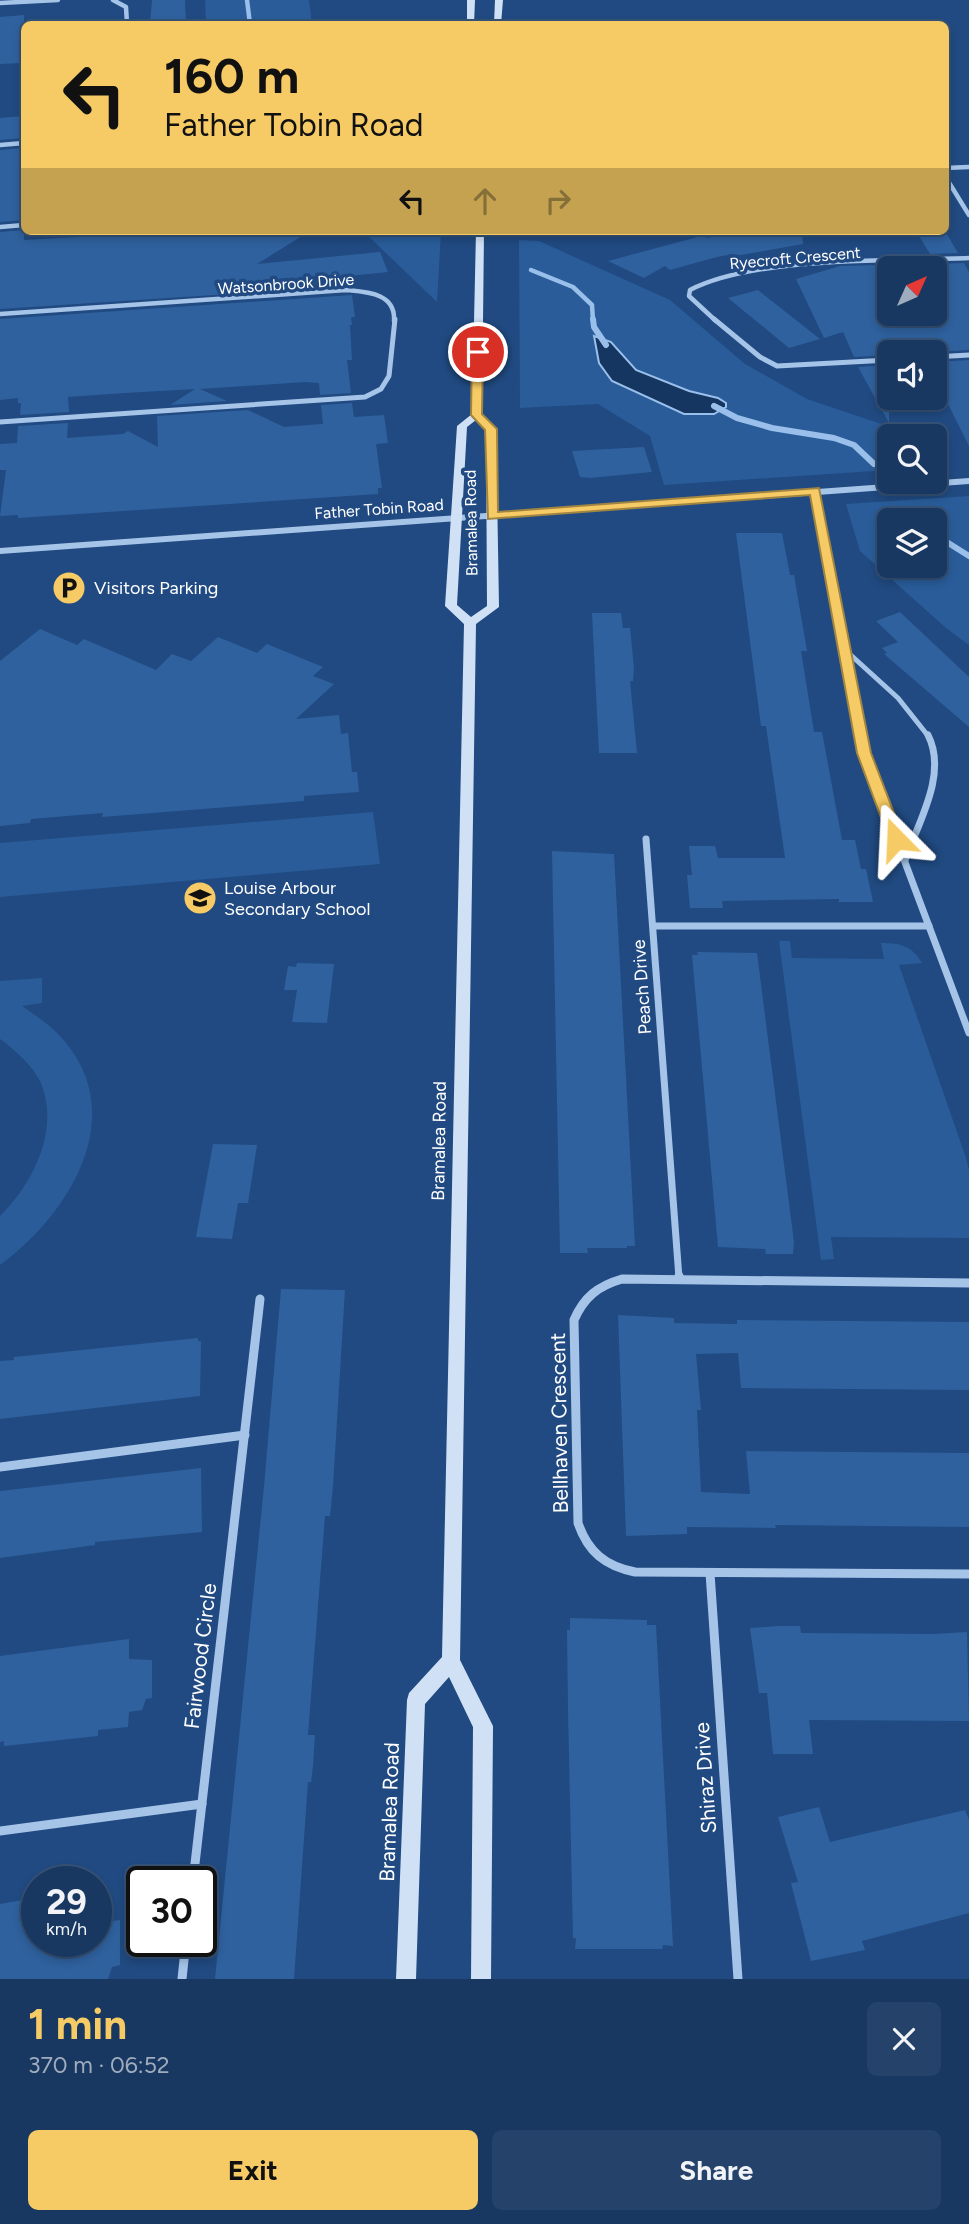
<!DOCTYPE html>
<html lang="en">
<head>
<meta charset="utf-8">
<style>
  :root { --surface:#183861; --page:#25436a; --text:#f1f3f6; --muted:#9facbd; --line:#365276; --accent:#f6cb65 }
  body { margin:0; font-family:Figtree,sans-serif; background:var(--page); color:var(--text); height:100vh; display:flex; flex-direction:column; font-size:26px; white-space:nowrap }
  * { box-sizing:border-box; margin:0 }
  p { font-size:23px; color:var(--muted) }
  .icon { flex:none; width:38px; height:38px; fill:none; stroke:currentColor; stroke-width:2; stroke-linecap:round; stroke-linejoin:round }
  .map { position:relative; height:1979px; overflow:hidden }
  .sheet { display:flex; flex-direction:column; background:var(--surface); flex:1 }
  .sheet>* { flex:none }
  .banner { position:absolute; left:21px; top:21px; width:928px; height:214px; border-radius:10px; box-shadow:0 4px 10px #0003,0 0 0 2px var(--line); background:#f6cb65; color:#111; overflow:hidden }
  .needle { width:46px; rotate:45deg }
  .tools { position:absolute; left:877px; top:256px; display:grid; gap:14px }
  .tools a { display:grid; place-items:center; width:70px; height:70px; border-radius:10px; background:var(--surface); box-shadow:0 4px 10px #0003,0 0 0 2px var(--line); font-size:35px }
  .speed { position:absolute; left:21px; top:1866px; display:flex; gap:14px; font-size:35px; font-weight:700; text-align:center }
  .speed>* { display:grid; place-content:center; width:91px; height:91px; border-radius:50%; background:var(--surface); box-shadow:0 4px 10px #0003,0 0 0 2px var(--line); line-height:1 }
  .speed small { font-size:18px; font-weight:400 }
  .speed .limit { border:4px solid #111; border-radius:10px; background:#fff; color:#111 }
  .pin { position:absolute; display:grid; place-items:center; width:60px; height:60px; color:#fff; margin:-30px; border:4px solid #fff; border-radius:50%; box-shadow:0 2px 7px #0007 }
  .me { position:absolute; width:77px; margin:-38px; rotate:339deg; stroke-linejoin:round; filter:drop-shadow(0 0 5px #0008) }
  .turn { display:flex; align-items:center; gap:24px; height:147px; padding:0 28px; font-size:32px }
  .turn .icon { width:91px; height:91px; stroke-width:2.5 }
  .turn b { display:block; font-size:49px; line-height:60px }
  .lanes { display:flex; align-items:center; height:66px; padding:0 28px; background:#0003; justify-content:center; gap:35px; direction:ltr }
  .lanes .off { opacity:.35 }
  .round { display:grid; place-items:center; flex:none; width:74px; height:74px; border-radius:10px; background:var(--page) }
  .summary { display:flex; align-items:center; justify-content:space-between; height:119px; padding:0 28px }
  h1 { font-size:42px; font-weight:700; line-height:52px; color:var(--accent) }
  .button { display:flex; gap:14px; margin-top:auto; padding:14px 28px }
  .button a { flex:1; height:80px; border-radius:10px; background:var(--accent); color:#111; font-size:28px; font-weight:700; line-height:80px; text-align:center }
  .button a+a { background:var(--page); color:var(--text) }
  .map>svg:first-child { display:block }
  .green { fill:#295c99; fill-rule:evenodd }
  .water { fill:#153660; stroke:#99bfea; stroke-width:2 }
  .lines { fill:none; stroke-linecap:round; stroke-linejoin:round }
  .stream-far1 { stroke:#99bfea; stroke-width:4.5 }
  .stream { stroke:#99bfea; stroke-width:6 }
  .building { fill:#2f619e }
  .minor-far3 { stroke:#a5c4e8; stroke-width:4.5 }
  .minor-far2 { stroke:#a5c4e8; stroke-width:5 }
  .minor-far1 { stroke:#a5c4e8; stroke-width:7 }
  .minor { stroke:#a5c4e8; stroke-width:9 }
  .tertiary { fill:#a5c4e8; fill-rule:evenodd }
  .secondary { fill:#d0e1f6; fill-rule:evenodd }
  .route { fill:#f6cb65; stroke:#a08442; stroke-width:2 }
  .labels { text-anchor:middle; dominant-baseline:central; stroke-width:7; stroke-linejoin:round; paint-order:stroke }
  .far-street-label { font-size:16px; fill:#fff; stroke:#204a81 }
  .poi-label { font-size:18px; fill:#fff; stroke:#204a81; text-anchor:start }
  .street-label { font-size:18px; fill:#fff; stroke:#204a81 }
  .near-street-label { font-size:21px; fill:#fff; stroke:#204a81 }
</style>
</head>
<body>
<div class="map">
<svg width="969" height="1979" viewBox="0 0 969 1979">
  <rect width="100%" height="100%" fill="#204a81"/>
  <g class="green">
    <path d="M 205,0 L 309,0 L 312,24 L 206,24 Z"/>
    <path d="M 363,231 L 441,231 L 437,302 Z"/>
    <path d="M 519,240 L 539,241 L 670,300 L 745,364 L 807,399 L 917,436 L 889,436 L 889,470 L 664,485 L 650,436 L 598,404 L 520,408 Z"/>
    <path d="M 969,496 L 969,645 L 946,628 L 860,551 L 846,504 ZM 889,520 L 934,520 L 934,565 L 889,565 Z"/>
    <path d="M 373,812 L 380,864 L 0,897 L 0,843 Z"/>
    <path d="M 779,941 L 790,941 L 792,958 L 884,959 L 881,943 C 901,943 912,946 922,963 L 899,965 L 966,1158 L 969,1170 L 969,1238 L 831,1237 L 834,1259 L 821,1260 Z"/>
    <path d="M 42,978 L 42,1003 L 22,1006 C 35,1015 49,1024 60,1036 C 132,1113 70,1214 0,1265 L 0,1216 C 33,1184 60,1130 41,1083 C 33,1066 15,1050 0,1039 L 0,981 Z"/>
  </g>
  <path class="water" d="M 594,336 L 611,342 L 636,370 L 689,391 L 718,398 L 726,403 L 726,407 L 714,414 L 684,414 L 612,381 L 599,363 Z"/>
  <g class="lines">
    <g class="stream-far1">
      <path d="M 247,0 L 250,24"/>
      <path d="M 531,270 L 573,287 L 592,305 L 593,321"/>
    </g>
    <g class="stream">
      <path d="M 593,319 L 594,327 L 606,345"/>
      <path d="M 714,406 L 737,418 L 772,428 L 834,438 L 854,445 L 874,464"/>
      <path d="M 894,509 L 912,520"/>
      <path d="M 934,534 L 969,556"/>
    </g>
  </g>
  <g class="building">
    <path d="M 152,0 L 185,0 L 186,24 L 150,24 Z"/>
    <path d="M 24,15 L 24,63 L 0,64 L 0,17 Z"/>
    <path d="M 24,116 L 24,138 L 0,140 L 0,118 Z"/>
    <path d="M 24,148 L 24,220 L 0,222 L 0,150 Z"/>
    <path d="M 24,230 L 24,240 L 185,231 L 310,231 L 257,264 L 380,252 L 388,272 L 349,276 L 350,286 L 0,309 L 0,232 Z"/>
    <path d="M 748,231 L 802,231 L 803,244 L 735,256 L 733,254 L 717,257 L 670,270 L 665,266 L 644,278 L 608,261 L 705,235 L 706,238 Z"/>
    <path d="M 916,231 L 945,231 L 958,253 L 930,254 Z"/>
    <path d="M 964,263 L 969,272 L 969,350 L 934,352 L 934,342 L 889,345 L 889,355 L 854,357 L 843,332 L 824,338 L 796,279 L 840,266 L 882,265 L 889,279 L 889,321 L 944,318 L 934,301 L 934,264 Z"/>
    <path d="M 758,290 L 820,339 L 789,348 L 728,298 Z"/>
    <path d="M 352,295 L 355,317 L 351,317 L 352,325 L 350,325 L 352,360 L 347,360 L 351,393 L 320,395 L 319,383 L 305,382 L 200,389 L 227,401 L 170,405 L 195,389 L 125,393 L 68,397 L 69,412 L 20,415 L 21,403 L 18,403 L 18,398 L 0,400 L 0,319 Z"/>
    <path d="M 969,360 L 969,446 L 948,404 L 934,405 L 934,362 Z"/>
    <path d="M 889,365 L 889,423 L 858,367 Z"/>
    <path d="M 352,403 L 354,417 L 384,415 L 388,443 L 376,444 L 382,488 L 378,488 L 378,494 L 18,518 L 18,515 L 0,516 L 6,470 L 0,470 L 0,444 L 17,443 L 18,426 L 68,423 L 67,438 L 123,434 L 128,431 L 158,447 L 157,416 L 248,410 L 284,427 L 321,424 L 323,424 L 321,405 Z"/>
    <path d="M 644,447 L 652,472 L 590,478 L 580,477 L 572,451 Z"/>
    <path d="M 736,533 L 782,533 L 790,575 L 794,575 L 807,651 L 801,651 L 814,732 L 822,732 L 842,840 L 855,840 L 861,869 L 866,869 L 873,902 L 839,902 L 839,899 L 722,901 L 723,908 L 690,908 L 687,875 L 692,875 L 689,846 L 715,846 L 718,858 L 785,858 L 766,726 L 761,726 Z"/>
    <path d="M 900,612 L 969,677 L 969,727 L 884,654 L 887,653 L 882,648 L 898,642 L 876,621 Z"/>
    <path d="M 592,613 L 621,613 L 623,628 L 630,628 L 634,668 L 633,681 L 630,681 L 637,753 L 599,753 Z"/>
    <path d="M 40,629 L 77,645 L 84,639 L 156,670 L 172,654 L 191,661 L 218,637 L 257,653 L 267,644 L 323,667 L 313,676 L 334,684 L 296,719 L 339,715 L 341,734 L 348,733 L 352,772 L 357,772 L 359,792 L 304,796 L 304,801 L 153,813 L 102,817 L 103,813 L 31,819 L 30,823 L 0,826 L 0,661 Z"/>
    <path d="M 552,851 L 614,854 L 635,1246 L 627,1246 L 627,1248 L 587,1248 L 588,1253 L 560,1253 Z"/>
    <path d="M 697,952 L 757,953 L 794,1242 L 793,1254 L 766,1254 L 765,1249 L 718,1247 L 692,955 L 698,955 Z"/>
    <path d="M 297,963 L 334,964 L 327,1023 L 292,1022 L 297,990 L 284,990 L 288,966 L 296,967 Z"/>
    <path d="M 213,1144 L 257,1145 L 248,1203 L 238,1203 L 232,1239 L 196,1237 Z"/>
    <path d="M 281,1289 L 345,1290 L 333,1486 L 330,1516 L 325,1516 L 308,1735 L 315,1735 L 313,1766 L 311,1782 L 308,1782 L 294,1979 L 215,1979 L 264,1486 Z"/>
    <path d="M 618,1315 L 674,1318 L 674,1323 L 737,1324 L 737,1320 L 969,1322 L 969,1390 L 741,1388 L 738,1353 L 696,1354 L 701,1410 L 697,1410 L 701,1492 L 750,1494 L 746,1451 L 969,1453 L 969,1527 L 775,1525 L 776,1528 L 687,1527 L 687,1534 L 626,1536 Z"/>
    <path d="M 198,1338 L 198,1341 L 201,1341 L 200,1396 L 0,1419 L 0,1361 L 14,1360 L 14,1357 Z"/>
    <path d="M 201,1468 L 202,1532 L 95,1542 L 95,1545 L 0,1558 L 0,1491 Z"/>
    <path d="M 570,1618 L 647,1620 L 647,1625 L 656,1625 L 673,1946 L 663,1945 L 662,1949 L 575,1949 L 576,1938 L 573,1938 L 568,1710 L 567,1630 L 570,1630 Z"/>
    <path d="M 778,1626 L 800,1626 L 801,1633 L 933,1634 L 967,1632 L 969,1721 L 809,1720 L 813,1754 L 773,1754 L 767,1693 L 759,1693 L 750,1628 Z"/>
    <path d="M 129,1639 L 129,1659 L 152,1660 L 152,1698 L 146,1699 L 142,1710 L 129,1712 L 128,1727 L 98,1730 L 98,1736 L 4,1746 L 4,1741 L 0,1742 L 0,1656 Z"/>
    <path d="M 819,1807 L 830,1842 L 965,1810 L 969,1820 L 969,1913 L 862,1941 L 865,1950 L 811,1961 L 791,1883 L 798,1882 L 778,1817 Z"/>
    <path d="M 34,1898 L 34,1903 L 37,1903 L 37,1941 L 96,1941 L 96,1923 L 120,1920 L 120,1965 L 112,1967 L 108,1979 L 0,1979 L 0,1904 Z"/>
  </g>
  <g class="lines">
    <g class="minor-far3">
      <path d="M 113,0 L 126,7 L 127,24"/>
      <path d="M 0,3 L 58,0"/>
      <path d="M 0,145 L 24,143"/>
      <path d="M 945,168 L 969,167"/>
      <path d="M 945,176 L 969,215"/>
      <path d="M 0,227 L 24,225"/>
      <path d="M 0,314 L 346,290 C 367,292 396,293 394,321"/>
      <path d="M 716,321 L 689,296 L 690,290 C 756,256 893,261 969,258"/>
    </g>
    <g class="minor-far2">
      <path d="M 714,319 L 760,357 L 777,366 L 889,360"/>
      <path d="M 934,357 L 969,355"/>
      <path d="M 0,422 L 365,397 L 381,389 L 389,376 L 395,319"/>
      <path d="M 815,491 L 861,737"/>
      <path d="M 843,648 L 898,698 L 929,737"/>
    </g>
    <g class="minor-far1">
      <path d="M 861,735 L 864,753 L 969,1033"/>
      <path d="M 646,839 L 679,1278"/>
      <path d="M 905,860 C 918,823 948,774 928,735"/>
      <path d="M 654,926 L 929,926"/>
    </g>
    <g class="minor">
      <path d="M 679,1276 L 679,1279"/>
      <path d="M 969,1283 L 622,1279 C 598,1286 584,1297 574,1320 L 578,1523 C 588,1552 605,1566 635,1572 L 969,1574"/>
      <path d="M 0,1467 L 245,1435"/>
      <path d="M 710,1573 L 738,1979"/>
      <path d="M 0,1831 L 202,1804"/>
      <path d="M 193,1881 L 260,1299"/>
      <path d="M 182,1979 L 186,1941"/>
    </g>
    <path class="tertiary" d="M 969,478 L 969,484 L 0,554 L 0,548 Z"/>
    <g class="secondary">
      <path d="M 467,0 L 475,0 L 474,24 L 467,24 Z"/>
      <path d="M 495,0 L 503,0 L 501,24 L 494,24 Z"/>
      <path d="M 476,231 L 484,231 L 482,414 L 496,429 L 499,607 L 476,624 L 460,1660 L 493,1726 L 491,1979 L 471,1979 L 473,1727 L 449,1677 L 425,1704 L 416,1979 L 396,1979 L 407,1700 L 409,1693 L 442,1657 L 464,624 L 445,606 L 457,426 L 472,414 ZM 476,420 L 486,430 L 487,606 L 471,617 L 457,605 L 467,427 Z"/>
    </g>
  </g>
  <path class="route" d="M 478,349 L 483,352 L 482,414 L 497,429 L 498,512 L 819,488 L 871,753 L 904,839 L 902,843 L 896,844 L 889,839 L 857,753 L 810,495 L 488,519 L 485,430 L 471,415 L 472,352 Z"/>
  <defs>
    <symbol id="parking-disc" viewBox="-11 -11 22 22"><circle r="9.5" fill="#f6cb65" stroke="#204a81"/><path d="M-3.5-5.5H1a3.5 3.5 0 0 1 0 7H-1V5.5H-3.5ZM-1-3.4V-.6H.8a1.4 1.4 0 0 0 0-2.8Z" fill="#111"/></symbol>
    <symbol id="school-disc" viewBox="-11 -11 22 22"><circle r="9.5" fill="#f6cb65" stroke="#204a81"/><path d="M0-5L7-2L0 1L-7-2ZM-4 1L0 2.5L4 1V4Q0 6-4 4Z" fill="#111"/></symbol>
  </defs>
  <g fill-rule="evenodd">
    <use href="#parking-disc" x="50" y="569" width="38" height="38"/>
    <use href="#school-disc" x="181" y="879" width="38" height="38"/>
  </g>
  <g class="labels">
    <g class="far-street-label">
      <text transform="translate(795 258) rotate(-5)">Ryecroft Crescent</text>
      <text transform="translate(286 284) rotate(-4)">Watsonbrook Drive</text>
      <text transform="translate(379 509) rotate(-4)">Father Tobin Road</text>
      <text transform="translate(471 523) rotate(-91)">Bramalea Road</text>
    </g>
    <g class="poi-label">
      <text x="94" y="588">Visitors Parking</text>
      <text x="224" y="888">Louise Arbour<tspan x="224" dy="21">Secondary School</tspan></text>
    </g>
    <g class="street-label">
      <text transform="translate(642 987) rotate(-94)">Peach Drive</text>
      <text transform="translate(439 1141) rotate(-89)">Bramalea Road</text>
    </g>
    <g class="near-street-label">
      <text transform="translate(559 1423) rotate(-91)">Bellhaven Crescent</text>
      <text transform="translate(200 1656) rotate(-83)">Fairwood Circle</text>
      <text transform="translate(705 1778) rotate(-94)">Shiraz Drive</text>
      <text transform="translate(389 1812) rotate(-88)">Bramalea Road</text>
    </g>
  </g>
</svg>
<div class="tools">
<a><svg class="needle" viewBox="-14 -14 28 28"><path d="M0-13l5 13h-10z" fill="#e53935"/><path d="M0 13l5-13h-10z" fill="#9facbd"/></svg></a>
<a><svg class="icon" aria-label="sound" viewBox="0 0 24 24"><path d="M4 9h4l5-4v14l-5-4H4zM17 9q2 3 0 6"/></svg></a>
<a><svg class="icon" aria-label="search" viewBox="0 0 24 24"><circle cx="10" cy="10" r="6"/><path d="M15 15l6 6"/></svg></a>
<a><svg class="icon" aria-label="layers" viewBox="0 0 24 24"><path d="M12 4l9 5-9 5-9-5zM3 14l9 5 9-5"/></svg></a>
</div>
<div class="speed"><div>29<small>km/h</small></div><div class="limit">30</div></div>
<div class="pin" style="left:478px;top:352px;background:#d93025"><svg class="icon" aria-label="arrive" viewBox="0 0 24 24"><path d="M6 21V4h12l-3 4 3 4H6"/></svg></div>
<svg class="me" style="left:896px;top:839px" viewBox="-20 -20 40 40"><path d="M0-17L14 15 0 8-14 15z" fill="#f6cb65" stroke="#fff" stroke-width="4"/></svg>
<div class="banner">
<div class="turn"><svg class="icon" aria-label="left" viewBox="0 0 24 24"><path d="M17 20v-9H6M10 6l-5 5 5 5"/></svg><div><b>160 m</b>Father Tobin Road</div></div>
<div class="lanes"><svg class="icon" aria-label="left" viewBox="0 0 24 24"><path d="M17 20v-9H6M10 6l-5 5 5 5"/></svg><svg class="icon off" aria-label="ahead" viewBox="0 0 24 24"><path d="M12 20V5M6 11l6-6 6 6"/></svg><svg class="icon off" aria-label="right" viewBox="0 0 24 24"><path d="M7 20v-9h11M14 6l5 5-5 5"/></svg></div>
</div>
</div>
<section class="sheet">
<div class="summary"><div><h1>1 min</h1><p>370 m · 06:52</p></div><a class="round"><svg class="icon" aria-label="close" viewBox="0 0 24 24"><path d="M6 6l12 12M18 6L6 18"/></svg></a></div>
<div class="button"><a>Exit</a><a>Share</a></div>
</section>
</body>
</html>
